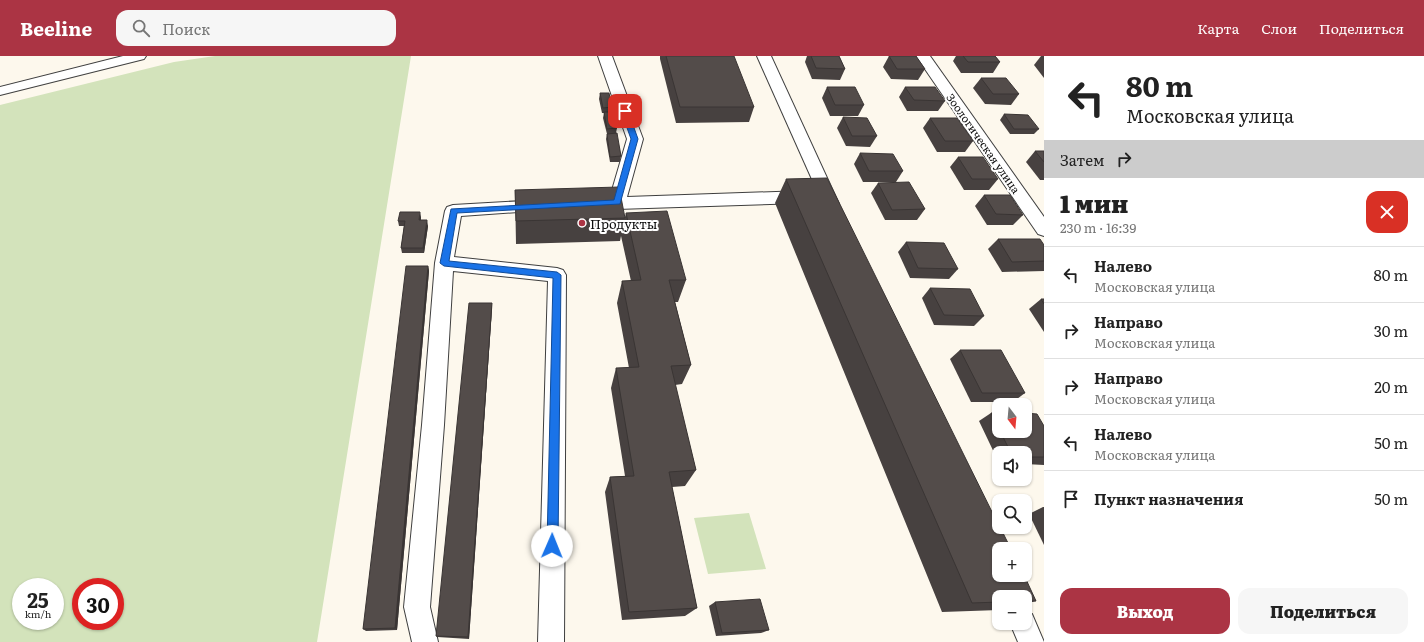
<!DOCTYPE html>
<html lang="ru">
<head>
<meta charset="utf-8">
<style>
  :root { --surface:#fff; --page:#f6f6f6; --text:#222; --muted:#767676; --line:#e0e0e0; --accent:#ab3444 }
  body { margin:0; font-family:Literata,serif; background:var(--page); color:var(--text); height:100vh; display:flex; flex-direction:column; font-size:15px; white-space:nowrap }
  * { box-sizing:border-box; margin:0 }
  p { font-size:13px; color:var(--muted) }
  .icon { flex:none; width:22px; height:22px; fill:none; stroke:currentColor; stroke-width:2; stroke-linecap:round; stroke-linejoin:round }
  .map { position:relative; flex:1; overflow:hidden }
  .side { display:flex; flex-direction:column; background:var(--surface); width:380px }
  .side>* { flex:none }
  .top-card { background:#fff; color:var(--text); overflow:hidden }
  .needle { width:26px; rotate:164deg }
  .controls { position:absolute; left:992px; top:342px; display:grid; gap:8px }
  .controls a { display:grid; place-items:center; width:40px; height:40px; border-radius:8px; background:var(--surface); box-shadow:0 1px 3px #0004; font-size:20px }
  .speed { position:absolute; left:12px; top:522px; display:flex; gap:8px; font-size:20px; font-weight:700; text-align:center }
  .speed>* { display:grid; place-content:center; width:52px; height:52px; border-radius:50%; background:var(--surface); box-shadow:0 1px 3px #0004; line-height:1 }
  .speed small { font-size:10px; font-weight:400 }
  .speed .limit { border:6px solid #d22; background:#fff; color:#111 }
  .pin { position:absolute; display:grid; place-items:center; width:34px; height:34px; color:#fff; margin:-17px; border-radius:8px; box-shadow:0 2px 6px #0006 }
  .me { position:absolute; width:44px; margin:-22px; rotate:1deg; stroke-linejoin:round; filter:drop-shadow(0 0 3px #0008) }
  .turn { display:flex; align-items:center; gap:14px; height:84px; padding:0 16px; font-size:18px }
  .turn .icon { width:52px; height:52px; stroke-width:2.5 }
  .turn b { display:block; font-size:28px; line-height:34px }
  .then { display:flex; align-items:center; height:38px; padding:0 16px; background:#0003; gap:8px; font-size:15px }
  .round { display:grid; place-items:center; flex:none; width:42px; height:42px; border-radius:12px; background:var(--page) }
  .overview { display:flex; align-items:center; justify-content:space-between; height:68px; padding:0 16px }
  h1 { font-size:24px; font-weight:800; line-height:30px }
  .primary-button { display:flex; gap:8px; margin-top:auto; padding:8px 16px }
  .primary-button a { flex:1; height:46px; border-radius:12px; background:var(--accent); color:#fff; font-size:16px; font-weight:800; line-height:46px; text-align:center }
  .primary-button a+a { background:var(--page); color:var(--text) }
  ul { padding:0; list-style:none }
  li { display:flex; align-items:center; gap:12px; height:56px; padding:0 16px; border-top:1px solid var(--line) }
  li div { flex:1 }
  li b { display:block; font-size:15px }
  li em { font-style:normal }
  header { display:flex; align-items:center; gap:24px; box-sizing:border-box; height:56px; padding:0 20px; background:var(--accent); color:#fff }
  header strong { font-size:19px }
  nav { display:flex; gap:22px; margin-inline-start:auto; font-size:14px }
  .search { width:280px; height:36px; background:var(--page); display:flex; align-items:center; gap:10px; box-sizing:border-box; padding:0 14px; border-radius:12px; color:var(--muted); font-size:15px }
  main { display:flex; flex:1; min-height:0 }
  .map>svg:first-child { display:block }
  .green { fill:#d3e3bb; fill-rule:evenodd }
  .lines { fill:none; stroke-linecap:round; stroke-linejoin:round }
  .street-casing { stroke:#3f3f3f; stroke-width:2 }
  .street { fill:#fff; fill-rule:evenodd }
  .wall { fill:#474140 }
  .shaded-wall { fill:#3a3534 }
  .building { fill:#534c4a; stroke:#3a3534 }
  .route { fill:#1a73e8; stroke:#114b97 }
  .poi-dot { fill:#ab3444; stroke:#fff; stroke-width:1.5 }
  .labels { text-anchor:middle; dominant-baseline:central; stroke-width:4; stroke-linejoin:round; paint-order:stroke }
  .far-street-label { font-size:11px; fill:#0c0c0c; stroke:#fff }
  .poi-label { font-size:13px; fill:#0c0c0c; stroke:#fff; text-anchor:start }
</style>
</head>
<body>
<header>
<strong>Beeline</strong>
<div class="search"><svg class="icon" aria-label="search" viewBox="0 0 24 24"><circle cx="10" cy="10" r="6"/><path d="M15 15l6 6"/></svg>Поиск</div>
<nav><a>Карта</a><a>Слои</a><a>Поделиться</a></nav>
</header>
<main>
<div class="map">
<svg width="1044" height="586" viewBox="0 0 1044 586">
  <rect width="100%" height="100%" fill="#fdf8ed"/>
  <g class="green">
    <path d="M 215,0 L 411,0 L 317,586 L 0,586 L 0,49 L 174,6 ZM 21,531 L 55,531 L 55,565 L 21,565 ZM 81,531 L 115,531 L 115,565 L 81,565 Z"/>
    <path d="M 749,457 L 766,513 L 708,518 L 694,462 Z"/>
  </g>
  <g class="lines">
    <defs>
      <g id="street">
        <path d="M 123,0 L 146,0 L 144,3 L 0,39 L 0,31 Z"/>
        <path d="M 598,0 L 612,0 L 643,83 L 627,141 L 804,135 L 810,137 L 812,141 L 810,145 L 804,147 L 617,153 L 595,151 L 593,147 L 595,143 L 610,141 L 627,83 Z"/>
        <path d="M 757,0 L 771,0 L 839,148 L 837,152 L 831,154 L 825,152 L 823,148 Z"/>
        <path d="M 916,0 L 930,0 L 1044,161 L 1044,180 L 1038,178 Z"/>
        <path d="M 541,144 L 547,146 L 549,150 L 547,154 L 461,160 L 454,201 L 557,212 L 563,214 L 566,219 L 564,586 L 538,586 L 548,225 L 453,215 L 444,369 L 430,551 L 438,586 L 412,586 L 404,551 L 422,369 L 435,207 L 445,155 L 447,151 L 453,149 Z"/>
        <path d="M 1025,555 L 1032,558 L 1044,586 L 1018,586 L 1010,567 L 1025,567 Z"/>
      </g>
    </defs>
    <use href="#street" class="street-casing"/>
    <use href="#street" class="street"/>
  </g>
  <g class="wall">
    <path d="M 660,0 L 666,0 L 754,51 L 749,66 L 676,67 L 660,3 Z"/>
    <path d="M 807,0 L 839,0 L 845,13 L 840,24 L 812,23 L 805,6 Z"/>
    <path d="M 889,0 L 925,13 L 918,24 L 891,23 L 883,11 Z"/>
    <path d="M 956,0 L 995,0 L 1000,6 L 993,17 L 961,17 L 953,5 Z"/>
    <path d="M 1041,0 L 1044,0 L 1044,22 L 1034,9 Z"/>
    <path d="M 981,22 L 1019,38 L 1011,49 L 985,48 L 973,32 Z"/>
    <path d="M 827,31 L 864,49 L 858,60 L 830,60 L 822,42 Z"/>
    <path d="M 905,31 L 945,45 L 938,55 L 907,55 L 899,41 Z"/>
    <path d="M 600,37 L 612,51 L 611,56 L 617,72 L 616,77 L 621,100 L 620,106 L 610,106 L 606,83 L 607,78 L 603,62 L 604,57 L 602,57 L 599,43 Z"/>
    <path d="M 1004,58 L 1039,73 L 1034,78 L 1010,78 L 1000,64 Z"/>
    <path d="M 843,61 L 877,80 L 870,91 L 846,90 L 837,72 Z"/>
    <path d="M 930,62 L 973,85 L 965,96 L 937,96 L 923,72 Z"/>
    <path d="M 1035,95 L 1044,95 L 1044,124 L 1040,124 L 1026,106 Z"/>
    <path d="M 860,97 L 903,115 L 896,126 L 863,126 L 854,108 Z"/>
    <path d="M 958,101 L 998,123 L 989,134 L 964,134 L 950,111 Z"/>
    <path d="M 786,123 L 1036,545 L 1025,548 L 1025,541 L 999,541 L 999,554 L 942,556 L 775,147 Z"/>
    <path d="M 878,127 L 925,153 L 917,164 L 885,164 L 871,137 Z"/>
    <path d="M 515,134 L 625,161 L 626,157 L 686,224 L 678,246 L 675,246 L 691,309 L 682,328 L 675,329 L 696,414 L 685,430 L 672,431 L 697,552 L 685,560 L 622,564 L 605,436 L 610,421 L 625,420 L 611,332 L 616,312 L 629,312 L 617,247 L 622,225 L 631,225 L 621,180 L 620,185 L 516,188 Z"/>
    <path d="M 984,139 L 1023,159 L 1013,169 L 987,169 L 975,150 Z"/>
    <path d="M 421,161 L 421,164 L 428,170 L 424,197 L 402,197 L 401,192 L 404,170 L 399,170 L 398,165 Z"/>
    <path d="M 998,183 L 1044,189 L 1044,215 L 1002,216 L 988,193 Z"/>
    <path d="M 906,186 L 958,213 L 949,223 L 910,222 L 898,196 Z"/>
    <path d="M 428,210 L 429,215 L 397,574 L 366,575 L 363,573 Z"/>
    <path d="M 930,232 L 984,260 L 974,270 L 934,269 L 922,242 Z"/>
    <path d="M 1041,243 L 1044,243 L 1044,276 L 1029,253 Z"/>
    <path d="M 492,247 L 492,252 L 469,583 L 437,581 L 436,580 Z"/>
    <path d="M 960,294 L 1025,337 L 1013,346 L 971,346 L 950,303 Z"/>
    <path d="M 991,357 L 999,357 L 999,375 L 1025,375 L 1044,370 L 1044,409 L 1025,408 L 1025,397 L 999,397 L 999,407 L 979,365 Z"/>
    <path d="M 1043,451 L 1044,451 L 1044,489 L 1029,458 Z"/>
    <path d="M 715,546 L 769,574 L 761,577 L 716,580 L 709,550 Z"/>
  </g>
  <g class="shaded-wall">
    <path d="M 420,156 L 421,161 L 420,170 L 419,164 Z"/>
    <path d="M 427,164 L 428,170 L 424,197 L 423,192 Z"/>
    <path d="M 428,210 L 429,215 L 397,574 L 395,572 Z"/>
    <path d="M 492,247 L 492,252 L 469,583 L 468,581 Z"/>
  </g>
  <g class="building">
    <path d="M 666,0 L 734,0 L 754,51 L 680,51 Z"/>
    <path d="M 811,0 L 839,0 L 845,13 L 816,12 Z"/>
    <path d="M 889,0 L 916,0 L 925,13 L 897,13 Z"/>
    <path d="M 963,0 L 995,0 L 1000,6 L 968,6 Z"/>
    <path d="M 981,22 L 1006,22 L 1019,38 L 993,38 Z"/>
    <path d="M 827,31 L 855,31 L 864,49 L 835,49 Z"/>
    <path d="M 905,31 L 935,31 L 945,45 L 914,44 Z"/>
    <path d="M 600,37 L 609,37 L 612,51 L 603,52 Z"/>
    <path d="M 604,56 L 614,56 L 617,72 L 607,73 Z"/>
    <path d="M 1004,58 L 1028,59 L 1039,73 L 1014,73 Z"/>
    <path d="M 843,61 L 867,62 L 877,80 L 852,80 Z"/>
    <path d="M 930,62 L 957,62 L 973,85 L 945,85 Z"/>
    <path d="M 617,77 L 621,100 L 610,101 L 607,78 Z"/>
    <path d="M 1035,95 L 1044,95 L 1044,106 Z"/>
    <path d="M 860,97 L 893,98 L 903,115 L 869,115 Z"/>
    <path d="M 958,101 L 983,101 L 998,123 L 972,123 Z"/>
    <path d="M 827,122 L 999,470 L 999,471 L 1000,471 L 1011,493 L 999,493 L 999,519 L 1024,519 L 1036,545 L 1025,545 L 1025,541 L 999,541 L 999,546 L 972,547 L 786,123 Z"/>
    <path d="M 909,126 L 925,153 L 892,154 L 878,127 Z"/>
    <path d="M 619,131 L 625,162 L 516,165 L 515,134 Z"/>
    <path d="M 984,139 L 1010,139 L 1023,159 L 996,158 Z"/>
    <path d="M 667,155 L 686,224 L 669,224 L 691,309 L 671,310 L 696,414 L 669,416 L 697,552 L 629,556 L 610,421 L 634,420 L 616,312 L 639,311 L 622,225 L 641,224 L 626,157 Z"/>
    <path d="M 400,156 L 420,156 L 419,164 L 427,164 L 423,192 L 401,192 L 405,165 L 398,165 Z"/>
    <path d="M 998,183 L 1040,183 L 1044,189 L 1044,205 L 1012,206 Z"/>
    <path d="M 906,186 L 944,187 L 958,213 L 918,212 Z"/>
    <path d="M 406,210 L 428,210 L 395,572 L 363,573 Z"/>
    <path d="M 930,232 L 970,233 L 984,260 L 944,259 Z"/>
    <path d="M 1041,243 L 1044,243 L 1044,248 Z"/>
    <path d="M 469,247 L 492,247 L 468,581 L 436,580 Z"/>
    <path d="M 960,294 L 1001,294 L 1025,337 L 982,337 Z"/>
    <path d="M 991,357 L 999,357 L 999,373 Z"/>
    <path d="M 1025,357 L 1037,358 L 1044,370 L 1044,401 L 1025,401 L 1025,397 L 1011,397 L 1000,375 L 1025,375 Z"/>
    <path d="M 760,543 L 769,574 L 722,577 L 715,546 Z"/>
  </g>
  <path class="route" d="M 625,53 L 628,55 L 638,83 L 620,148 L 457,157 L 449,205 L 557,216 L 561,219 L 558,490 L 556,494 L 552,496 L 548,494 L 547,490 L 553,222 L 444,210 L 440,207 L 451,153 L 614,144 L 631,83 L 621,55 Z"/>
  <circle class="poi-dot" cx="582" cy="167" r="4"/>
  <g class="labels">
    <g class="far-street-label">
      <text transform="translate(984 87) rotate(55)">Зоологическая улица</text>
    </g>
    <g class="poi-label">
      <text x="590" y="167">Продукты</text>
    </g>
  </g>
</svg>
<div class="controls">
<a><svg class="needle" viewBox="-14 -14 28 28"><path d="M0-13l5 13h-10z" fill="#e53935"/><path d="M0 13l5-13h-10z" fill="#767676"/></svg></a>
<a><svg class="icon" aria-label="sound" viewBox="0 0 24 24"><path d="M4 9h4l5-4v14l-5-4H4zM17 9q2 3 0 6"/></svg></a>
<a><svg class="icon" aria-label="search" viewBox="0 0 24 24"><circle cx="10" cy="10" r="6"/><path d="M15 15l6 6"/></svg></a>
<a>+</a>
<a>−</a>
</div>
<div class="speed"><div>25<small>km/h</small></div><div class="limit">30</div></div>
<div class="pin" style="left:625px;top:55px;background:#d93025"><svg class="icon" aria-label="arrive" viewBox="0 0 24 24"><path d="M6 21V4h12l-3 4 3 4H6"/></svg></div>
<svg class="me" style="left:552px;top:490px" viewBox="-20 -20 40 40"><circle r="19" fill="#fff"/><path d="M0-13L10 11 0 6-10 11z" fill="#1a73e8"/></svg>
</div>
<section class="side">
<div class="top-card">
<div class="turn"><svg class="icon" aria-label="left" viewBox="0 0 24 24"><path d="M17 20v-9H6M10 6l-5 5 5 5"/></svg><div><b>80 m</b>Московская улица</div></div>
<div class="then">Затем<svg class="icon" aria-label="right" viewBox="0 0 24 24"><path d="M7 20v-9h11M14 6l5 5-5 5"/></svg></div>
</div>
<div class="overview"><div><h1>1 мин</h1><p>230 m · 16:39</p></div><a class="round" style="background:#d93025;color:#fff"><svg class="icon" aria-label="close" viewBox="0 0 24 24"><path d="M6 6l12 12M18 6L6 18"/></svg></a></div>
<ul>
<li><svg class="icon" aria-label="left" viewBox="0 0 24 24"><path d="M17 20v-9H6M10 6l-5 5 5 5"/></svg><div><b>Налево</b><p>Московская улица</p></div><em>80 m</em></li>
<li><svg class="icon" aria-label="right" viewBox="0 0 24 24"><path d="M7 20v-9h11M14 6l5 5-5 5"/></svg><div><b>Направо</b><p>Московская улица</p></div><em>30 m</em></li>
<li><svg class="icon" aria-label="right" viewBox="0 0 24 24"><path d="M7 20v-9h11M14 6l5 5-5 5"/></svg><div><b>Направо</b><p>Московская улица</p></div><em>20 m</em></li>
<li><svg class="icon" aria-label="left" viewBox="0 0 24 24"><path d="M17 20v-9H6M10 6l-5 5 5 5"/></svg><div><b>Налево</b><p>Московская улица</p></div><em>50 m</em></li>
<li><svg class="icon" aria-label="arrive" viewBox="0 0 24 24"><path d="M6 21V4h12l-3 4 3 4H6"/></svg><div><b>Пункт назначения</b></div><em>50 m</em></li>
</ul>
<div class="primary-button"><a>Выход</a><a>Поделиться</a></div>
</section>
</main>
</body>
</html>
